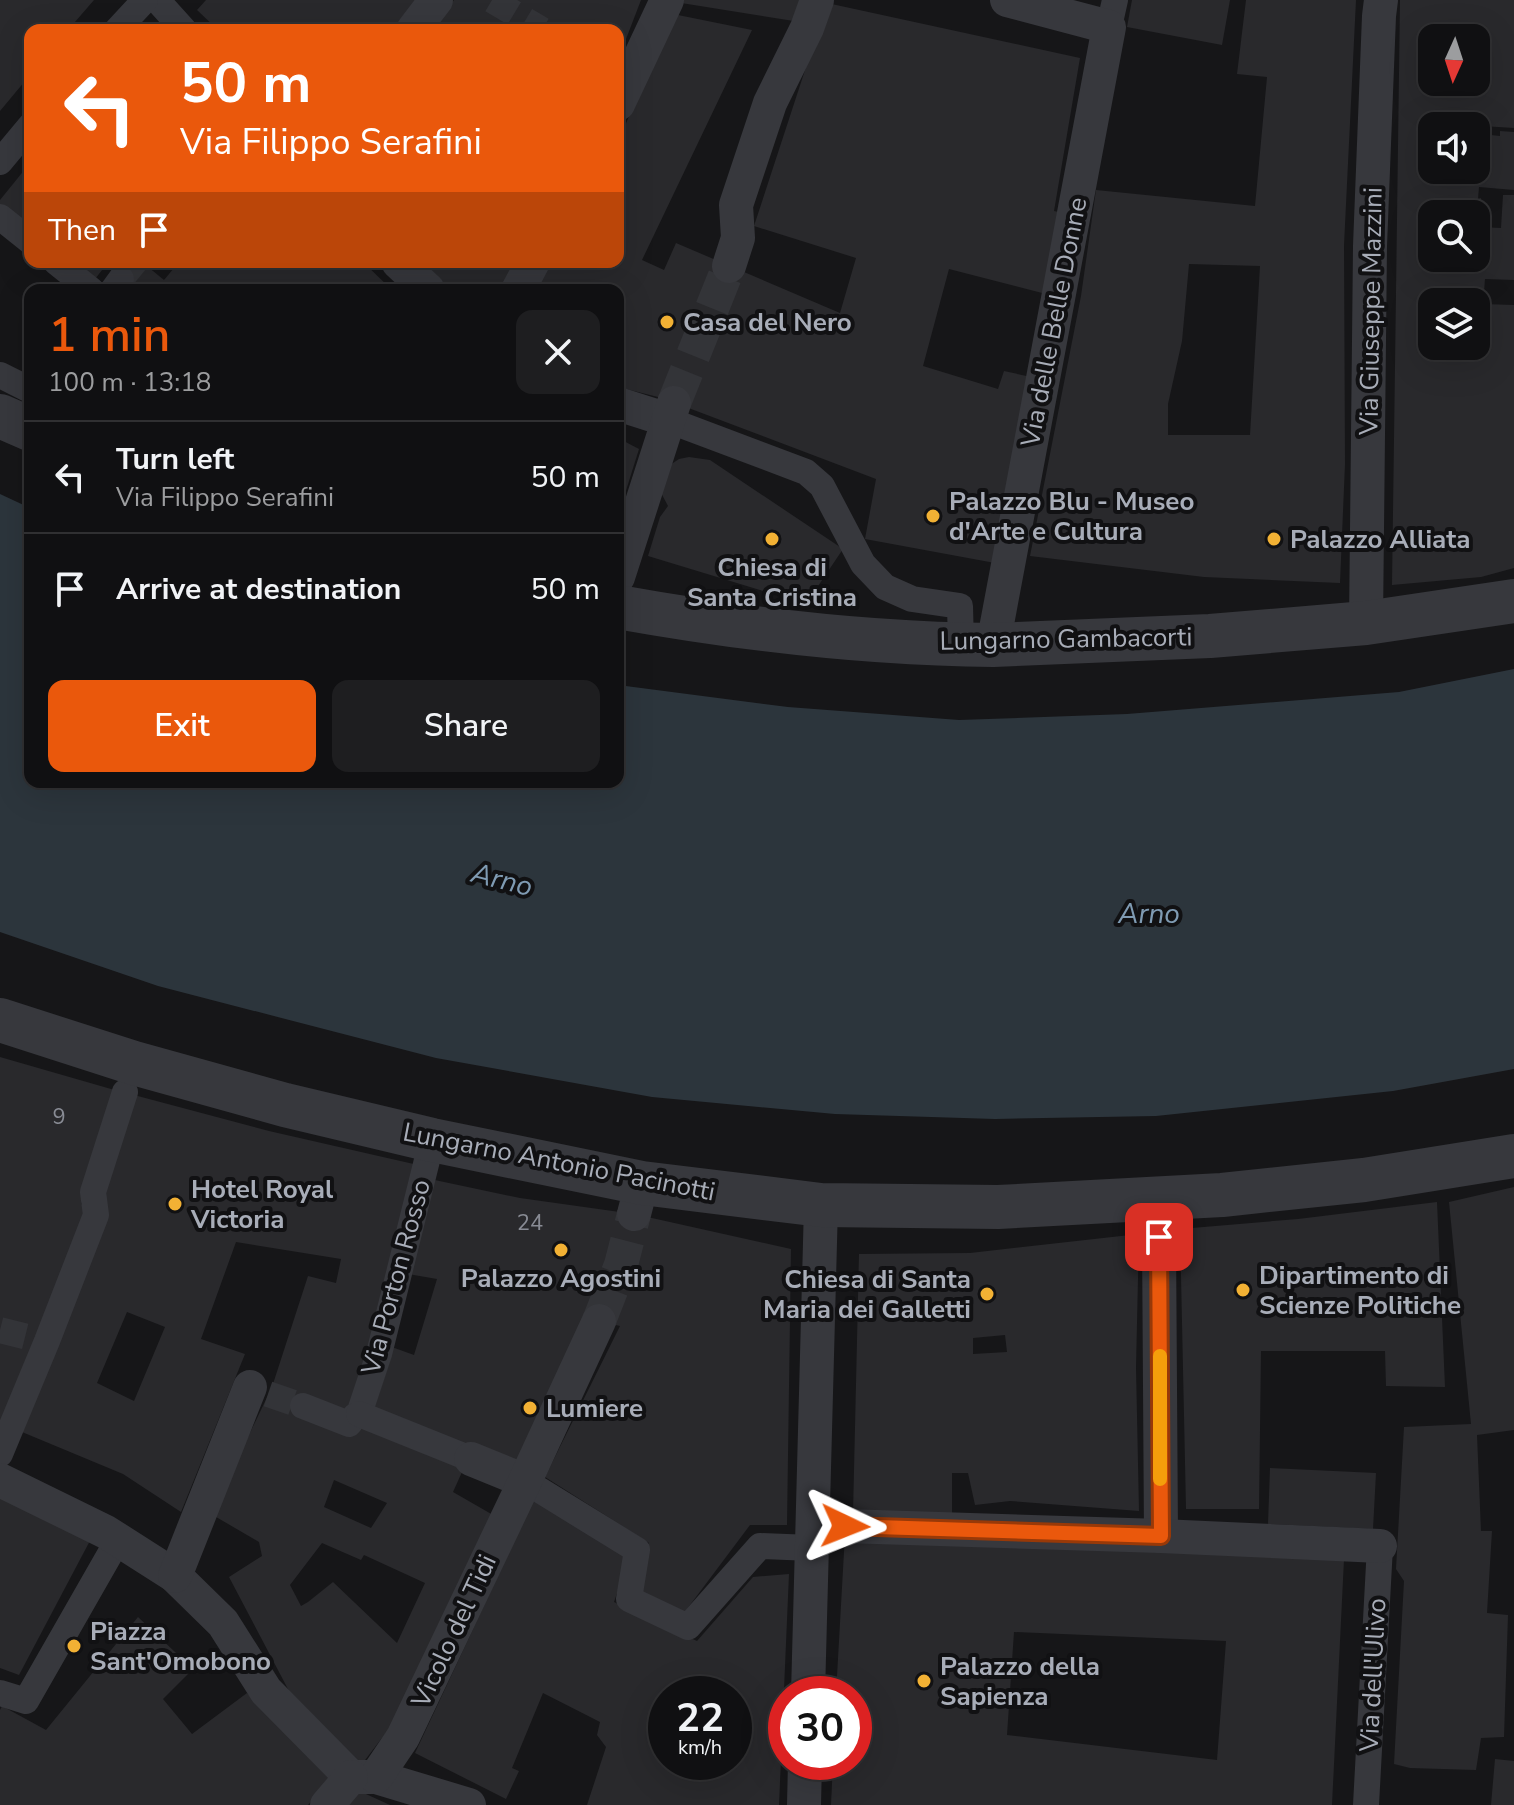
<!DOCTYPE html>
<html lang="en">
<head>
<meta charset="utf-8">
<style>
  :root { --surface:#101012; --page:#1e1e20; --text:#f1f3f6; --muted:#9c9d9f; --line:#303032; --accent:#ea580c }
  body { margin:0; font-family:"Nunito Sans",sans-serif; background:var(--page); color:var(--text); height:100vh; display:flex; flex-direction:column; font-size:30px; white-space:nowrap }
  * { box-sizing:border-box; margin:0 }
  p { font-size:26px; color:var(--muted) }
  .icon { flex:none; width:44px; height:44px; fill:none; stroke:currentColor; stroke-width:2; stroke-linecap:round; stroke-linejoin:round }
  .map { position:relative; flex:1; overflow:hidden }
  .side { position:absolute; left:24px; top:284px; width:600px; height:504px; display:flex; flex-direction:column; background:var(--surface); border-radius:16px; box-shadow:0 8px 32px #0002,0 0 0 2px var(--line) }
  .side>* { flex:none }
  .hud { position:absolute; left:24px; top:24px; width:600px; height:244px; border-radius:16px; box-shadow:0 8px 32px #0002,0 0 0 2px var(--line); background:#ea580c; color:#fff; overflow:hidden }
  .needle { width:52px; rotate:183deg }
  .fabs { position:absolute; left:1418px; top:24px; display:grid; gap:16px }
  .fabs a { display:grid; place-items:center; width:72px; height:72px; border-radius:16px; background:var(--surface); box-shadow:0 8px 32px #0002,0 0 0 2px var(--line); font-size:40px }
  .speed { position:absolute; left:648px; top:1676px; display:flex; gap:16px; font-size:40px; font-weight:700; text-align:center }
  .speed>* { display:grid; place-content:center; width:104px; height:104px; border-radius:50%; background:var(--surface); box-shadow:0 8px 32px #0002,0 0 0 2px var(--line); line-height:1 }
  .speed small { font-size:20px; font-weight:400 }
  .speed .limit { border:12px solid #d22; background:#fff; color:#111 }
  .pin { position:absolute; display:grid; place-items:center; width:68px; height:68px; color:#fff; margin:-34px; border-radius:16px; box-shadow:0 4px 12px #0006 }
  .me { position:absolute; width:88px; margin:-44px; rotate:92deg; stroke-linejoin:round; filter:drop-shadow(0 0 6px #0008) }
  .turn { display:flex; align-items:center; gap:28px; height:168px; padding:0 24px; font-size:36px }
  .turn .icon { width:104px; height:104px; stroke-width:2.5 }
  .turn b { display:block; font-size:56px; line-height:68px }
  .then { display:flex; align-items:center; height:76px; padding:0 24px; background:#0003; gap:16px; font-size:30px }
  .round { display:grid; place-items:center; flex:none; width:84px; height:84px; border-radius:16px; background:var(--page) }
  .summary { display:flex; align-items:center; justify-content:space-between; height:136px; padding:0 24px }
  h1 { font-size:48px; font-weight:600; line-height:60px; color:var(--accent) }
  .cta { display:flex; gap:16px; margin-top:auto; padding:16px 24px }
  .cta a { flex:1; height:92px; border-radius:16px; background:var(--accent); color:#fff; font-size:32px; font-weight:600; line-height:92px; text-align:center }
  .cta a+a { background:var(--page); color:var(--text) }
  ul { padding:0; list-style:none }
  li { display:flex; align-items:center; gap:24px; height:112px; padding:0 24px; border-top:2px solid var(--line) }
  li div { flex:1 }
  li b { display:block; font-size:30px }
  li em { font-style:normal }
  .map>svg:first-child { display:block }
  .water { fill:#2c353c }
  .building { fill:#29292c; fill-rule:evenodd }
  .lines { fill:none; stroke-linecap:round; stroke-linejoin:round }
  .pedestrian-tunnel { stroke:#333438; stroke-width:26; stroke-dasharray:26 13; stroke-linecap:butt }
  .minor-tunnel { stroke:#333438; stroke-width:34; stroke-dasharray:34 17; stroke-linecap:butt }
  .pedestrian { stroke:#37383d; stroke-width:26 }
  .minor { stroke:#37383d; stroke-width:34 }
  .tertiary { stroke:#37383d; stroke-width:44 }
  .route-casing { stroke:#983908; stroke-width:20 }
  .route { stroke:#ea580c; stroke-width:14 }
  .slow { stroke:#f59e0b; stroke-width:14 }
  .poi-dot { fill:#f2b134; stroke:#111113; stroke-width:3 }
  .labels { text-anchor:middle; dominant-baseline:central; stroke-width:8; stroke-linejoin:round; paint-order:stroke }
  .number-label { font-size:22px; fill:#888b94 }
  .street-label { font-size:26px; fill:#a8adb8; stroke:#111113 }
  .poi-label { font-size:26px; font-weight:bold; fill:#a8adb8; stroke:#111113; text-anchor:start }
  .water-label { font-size:28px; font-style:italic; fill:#7f9bb3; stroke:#111113 }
</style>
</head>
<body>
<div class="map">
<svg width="1514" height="1805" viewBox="0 0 1514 1805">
  <rect width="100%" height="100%" fill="#161618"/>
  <path class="water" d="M 0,494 L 30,508 L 30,782 L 618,782 L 618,685 L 788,707 L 959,720 L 1127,714 L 1399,692 L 1514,669 L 1514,1069 L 1393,1091 L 1156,1116 L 995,1119 L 835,1114 L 652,1097 L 436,1058 L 158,986 L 0,932 Z"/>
  <g class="building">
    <path d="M 0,0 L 94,0 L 68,30 L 30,30 L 30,75 L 0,111 Z"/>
    <path d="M 206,0 L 421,0 L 398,30 L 218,30 L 197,10 Z"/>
    <path d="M 454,0 L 641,0 L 618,60 L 618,30 L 430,30 Z"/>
    <path d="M 675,0 L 806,0 L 800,22 L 675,2 Z"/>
    <path d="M 1132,0 L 1230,0 L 1222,45 L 1127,27 Z"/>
    <path d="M 1246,0 L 1356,0 L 1344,245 L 1345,464 L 1340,583 L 1204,577 L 1030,556 L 1081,296 L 1096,190 L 1255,206 L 1267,77 L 1237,74 ZM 1189,264 L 1260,266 L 1250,435 L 1168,435 L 1168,404 L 1182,341 Z"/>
    <path d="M 1400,0 L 1514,0 L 1514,128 L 1482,126 L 1482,134 L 1500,136 L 1500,131 L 1514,132 L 1514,190 L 1479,187 L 1478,199 L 1481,198 L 1480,227 L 1501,228 L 1503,195 L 1514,195 L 1514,280 L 1485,279 L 1483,304 L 1514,305 L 1514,568 L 1481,577 L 1392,585 ZM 1432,38 L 1476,38 L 1476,82 L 1432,82 ZM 1432,126 L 1476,126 L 1476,170 L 1432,170 ZM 1432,214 L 1476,214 L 1476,258 L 1432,258 ZM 1432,302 L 1476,302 L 1476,346 L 1432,346 Z"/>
    <path d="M 827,3 L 1080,58 L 1054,211 L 1063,213 L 1046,294 L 949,269 L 923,366 L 998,389 L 1004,371 L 1031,377 L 995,563 L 865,539 L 876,479 L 662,398 L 618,387 L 618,290 L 529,290 L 546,262 L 618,262 L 618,142 L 673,14 L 752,30 L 642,260 L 664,270 L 676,243 L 840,313 L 856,258 L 754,226 Z"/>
    <path d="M 30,163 L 30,241 L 0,217 L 0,200 Z"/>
    <path d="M 56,262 L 142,262 L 164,280 L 179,262 L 363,262 L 392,290 L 133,290 L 106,265 L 88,288 Z"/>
    <path d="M 421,262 L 517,262 L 502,290 L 451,290 Z"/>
    <path d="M 618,438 L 639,449 L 619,513 L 618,513 Z"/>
    <path d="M 689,457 L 710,460 L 843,549 L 806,604 L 648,556 L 660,517 L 668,506 L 659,489 L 670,465 L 679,459 Z"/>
    <path d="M 0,1057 L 118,1091 L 81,1204 L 89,1209 L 0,1426 Z"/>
    <path d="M 134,1095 L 269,1131 L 418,1165 L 358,1420 L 467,1461 L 453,1492 L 500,1519 L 408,1704 L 362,1764 L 289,1691 L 229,1577 L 262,1556 L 259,1542 L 211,1514 L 272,1387 L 308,1276 L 336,1283 L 341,1259 L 236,1242 L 201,1339 L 245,1354 L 181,1512 L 123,1474 L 22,1432 ZM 127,1312 L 165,1327 L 134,1401 L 97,1383 ZM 334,1480 L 387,1503 L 371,1528 L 324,1507 ZM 322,1543 L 361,1560 L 364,1555 L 425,1583 L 397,1643 L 333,1582 L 308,1602 L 301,1606 L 290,1585 Z"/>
    <path d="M 430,1179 L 520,1198 L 634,1214 L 791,1249 L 787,1525 L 750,1525 L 684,1613 L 638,1596 L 649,1543 L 545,1477 L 620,1326 L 599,1321 L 521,1469 L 368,1408 L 389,1346 L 414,1355 L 437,1279 L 408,1274 Z"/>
    <path d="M 1514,1187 L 1514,1430 L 1477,1435 L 1481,1531 L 1492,1531 L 1487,1613 L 1508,1615 L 1504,1737 L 1481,1738 L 1476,1770 L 1410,1768 L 1394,1764 L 1404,1581 L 1396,1569 L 1404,1427 L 1471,1424 L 1449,1202 Z"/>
    <path d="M 1437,1202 L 1445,1387 L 1386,1386 L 1385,1351 L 1261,1351 L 1259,1509 L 1186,1509 L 1180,1229 L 1298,1219 Z"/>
    <path d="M 1139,1234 L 1136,1368 L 1139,1511 L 1010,1501 L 975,1505 L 968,1473 L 952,1473 L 952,1514 L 853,1514 L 859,1254 L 970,1253 ZM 1005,1335 L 1007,1352 L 973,1354 L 973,1338 Z"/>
    <path d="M 1270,1468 L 1376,1473 L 1373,1529 L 1268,1524 Z"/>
    <path d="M 0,1489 L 93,1535 L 19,1675 L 0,1668 Z"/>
    <path d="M 534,1499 L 629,1557 L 614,1602 L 697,1641 L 753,1577 L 789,1574 L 779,1805 L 587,1805 L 606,1747 L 597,1735 L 600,1722 L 543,1693 L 512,1768 L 519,1771 L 506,1799 L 415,1753 ZM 666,1694 L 734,1694 L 734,1762 L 666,1762 Z"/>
    <path d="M 845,1534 L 1344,1559 L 1332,1805 L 831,1805 L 833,1762 L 854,1762 L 854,1694 L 836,1694 ZM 1014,1632 L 1226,1641 L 1217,1760 L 1007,1735 Z"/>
    <path d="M 138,1617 L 193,1669 L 163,1699 L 192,1734 L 247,1693 L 331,1779 L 308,1805 L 0,1805 L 0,1710 L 2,1706 L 46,1730 Z"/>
    <path d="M 1495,1759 L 1514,1761 L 1514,1805 L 1491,1805 Z"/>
    <path d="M 355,1789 L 390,1805 L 343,1805 Z"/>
  </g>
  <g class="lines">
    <g class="pedestrian-tunnel">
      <path d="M 492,0 L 542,30"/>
      <path d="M 121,279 L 135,262"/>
      <path d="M 0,1330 L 36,1339"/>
      <path d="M 268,1394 L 303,1406"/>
    </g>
    <g class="minor-tunnel">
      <path d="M 674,403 L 729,266"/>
      <path d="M 599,1321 L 621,1265 L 634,1214"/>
    </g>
    <g class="pedestrian">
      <path d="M 157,0 L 184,30"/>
      <path d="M 1109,27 L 1115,0"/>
      <path d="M 117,30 L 145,0"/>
      <path d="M 0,162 L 30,126"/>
      <path d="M 0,217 L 30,241"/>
      <path d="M 56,262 L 91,290"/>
      <path d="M 113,290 L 121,279"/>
      <path d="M 0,375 L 30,390"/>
      <path d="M 668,420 L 806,472 L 822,486 L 863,564 L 885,587 L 912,599 L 960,606 L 961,645"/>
      <path d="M 303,1406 L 349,1424 L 355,1416 L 359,1414 L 379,1354 L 432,1140"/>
      <path d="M 359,1414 L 471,1459"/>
      <path d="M 0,1454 L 47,1341 L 96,1215 L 93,1192 L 125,1092"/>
      <path d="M 525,1481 L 637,1550 L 629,1599 L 688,1627 L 760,1546 L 812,1548"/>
      <path d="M 0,1693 L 26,1701 L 118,1540"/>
      <path d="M 1366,1805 L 1380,1546"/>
    </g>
    <g class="minor">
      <path d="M 413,30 L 436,0"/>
      <path d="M 618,104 L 667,0"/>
      <path d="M 398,262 L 428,290"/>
      <path d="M 729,266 L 738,238 L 736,205 L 770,103 L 807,28 L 817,0"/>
      <path d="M 518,290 L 533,262"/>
      <path d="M 618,404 L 668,420"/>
      <path d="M 618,577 L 674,403"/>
      <path d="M 1366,623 L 1370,246 L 1379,16 L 1381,0"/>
      <path d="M 993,645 L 1109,27 L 1007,0"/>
      <path d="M 634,1214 L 642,1183"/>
      <path d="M 1159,1237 L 1161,1536"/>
      <path d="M 471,1459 L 525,1481"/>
      <path d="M 0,1480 L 106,1532 L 175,1576 L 223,1623 L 266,1691 L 351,1777 L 376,1777 L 469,1805"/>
      <path d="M 813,1525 L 1161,1536 L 1380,1546"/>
      <path d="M 175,1576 L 250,1387"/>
      <path d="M 808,1694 L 821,1205"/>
      <path d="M 376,1777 L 403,1737 L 525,1481 L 599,1321"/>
      <path d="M 327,1805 L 351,1777"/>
      <path d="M 804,1805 L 805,1762"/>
    </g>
    <g class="tertiary">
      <path d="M 0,416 L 30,429"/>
      <path d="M 618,607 C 741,629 867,644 993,645 L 1210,636 L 1366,623 L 1514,601"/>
      <path d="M 0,1020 L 134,1063 L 285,1105 L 432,1140 L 642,1183 L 821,1205 L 998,1207 L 1222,1195 L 1364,1180 L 1514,1156"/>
    </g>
  </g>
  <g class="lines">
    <defs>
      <path id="route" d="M 845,1526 L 1161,1536 L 1159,1237"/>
    </defs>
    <use href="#route" class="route-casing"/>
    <use href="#route" class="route"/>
    <path class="slow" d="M 1160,1356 L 1160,1479"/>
  </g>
  <g class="poi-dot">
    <circle cx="667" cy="322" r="8"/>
    <circle cx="933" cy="516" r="8"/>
    <circle cx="772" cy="539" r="8"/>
    <circle cx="1274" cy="539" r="8"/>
    <circle cx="175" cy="1204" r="8"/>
    <circle cx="561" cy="1250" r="8"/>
    <circle cx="1243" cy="1290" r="8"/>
    <circle cx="987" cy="1294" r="8"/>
    <circle cx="530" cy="1408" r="8"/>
    <circle cx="74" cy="1646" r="8"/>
    <circle cx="924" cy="1681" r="8"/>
  </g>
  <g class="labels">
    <g class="number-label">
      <text x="59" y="1117">9</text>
      <text x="530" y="1223">24</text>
    </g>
    <g class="street-label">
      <text transform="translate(1371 311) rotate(-89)">Via Giuseppe Mazzini</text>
      <text transform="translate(1054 322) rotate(-79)">Via delle Belle Donne</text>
      <text transform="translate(1066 639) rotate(-1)">Lungarno Gambacorti</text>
      <text transform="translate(559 1162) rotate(11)">Lungarno Antonio Pacinotti</text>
      <text transform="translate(396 1277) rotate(-75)">Via Porton Rosso</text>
      <text transform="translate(454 1631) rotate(-65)">Vicolo del Tidi</text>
      <text transform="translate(1373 1675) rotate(-87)">Via dell'Ulivo</text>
    </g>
    <g class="poi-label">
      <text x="683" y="322">Casa del Nero</text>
      <text x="949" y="501">Palazzo Blu - Museo<tspan x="949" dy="30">d'Arte e Cultura</tspan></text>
      <text x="1290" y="539">Palazzo Alliata</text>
      <text x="772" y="567" text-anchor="middle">Chiesa di<tspan x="772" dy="30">Santa Cristina</tspan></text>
      <text x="191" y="1189">Hotel Royal<tspan x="191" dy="30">Victoria</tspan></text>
      <text x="1259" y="1275">Dipartimento di<tspan x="1259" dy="30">Scienze Politiche</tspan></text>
      <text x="561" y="1278" text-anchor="middle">Palazzo Agostini</text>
      <text x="971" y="1279" text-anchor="end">Chiesa di Santa<tspan x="971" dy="30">Maria dei Galletti</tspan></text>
      <text x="546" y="1408">Lumiere</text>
      <text x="90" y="1631">Piazza<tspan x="90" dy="30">Sant'Omobono</tspan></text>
      <text x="940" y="1666">Palazzo della<tspan x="940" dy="30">Sapienza</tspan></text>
    </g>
    <g class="water-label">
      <text transform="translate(502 880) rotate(14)">Arno</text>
      <text x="1149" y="914">Arno</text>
    </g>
  </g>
</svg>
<div class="fabs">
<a><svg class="needle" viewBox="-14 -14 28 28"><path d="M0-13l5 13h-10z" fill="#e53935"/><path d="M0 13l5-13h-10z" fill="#9c9d9f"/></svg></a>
<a><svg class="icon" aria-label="sound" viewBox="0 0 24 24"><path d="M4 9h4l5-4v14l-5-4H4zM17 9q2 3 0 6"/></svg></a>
<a><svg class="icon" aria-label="search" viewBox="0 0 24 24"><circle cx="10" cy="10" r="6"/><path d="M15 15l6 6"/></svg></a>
<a><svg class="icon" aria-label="layers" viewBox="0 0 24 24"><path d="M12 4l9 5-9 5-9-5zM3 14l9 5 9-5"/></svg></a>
</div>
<div class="speed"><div>22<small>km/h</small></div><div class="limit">30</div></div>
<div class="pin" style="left:1159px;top:1237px;background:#d93025"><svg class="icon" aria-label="arrive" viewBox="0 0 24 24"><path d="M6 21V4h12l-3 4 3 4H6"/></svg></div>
<svg class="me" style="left:845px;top:1526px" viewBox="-20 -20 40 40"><path d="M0-17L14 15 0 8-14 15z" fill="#ea580c" stroke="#fff" stroke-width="4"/></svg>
<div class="hud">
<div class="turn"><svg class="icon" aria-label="left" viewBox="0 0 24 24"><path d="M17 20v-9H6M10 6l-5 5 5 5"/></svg><div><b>50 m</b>Via Filippo Serafini</div></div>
<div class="then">Then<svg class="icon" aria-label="arrive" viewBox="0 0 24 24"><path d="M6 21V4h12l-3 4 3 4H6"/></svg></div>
</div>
<section class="side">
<div class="summary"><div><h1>1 min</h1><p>100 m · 13:18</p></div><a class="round"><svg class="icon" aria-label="close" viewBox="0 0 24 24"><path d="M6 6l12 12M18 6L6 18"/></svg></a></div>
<ul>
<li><svg class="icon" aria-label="left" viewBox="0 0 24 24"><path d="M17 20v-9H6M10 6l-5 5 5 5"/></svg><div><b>Turn left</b><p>Via Filippo Serafini</p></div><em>50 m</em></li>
<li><svg class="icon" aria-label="arrive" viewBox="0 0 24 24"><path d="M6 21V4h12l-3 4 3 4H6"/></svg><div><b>Arrive at destination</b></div><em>50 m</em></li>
</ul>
<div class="cta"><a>Exit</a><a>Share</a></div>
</section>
</div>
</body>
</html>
